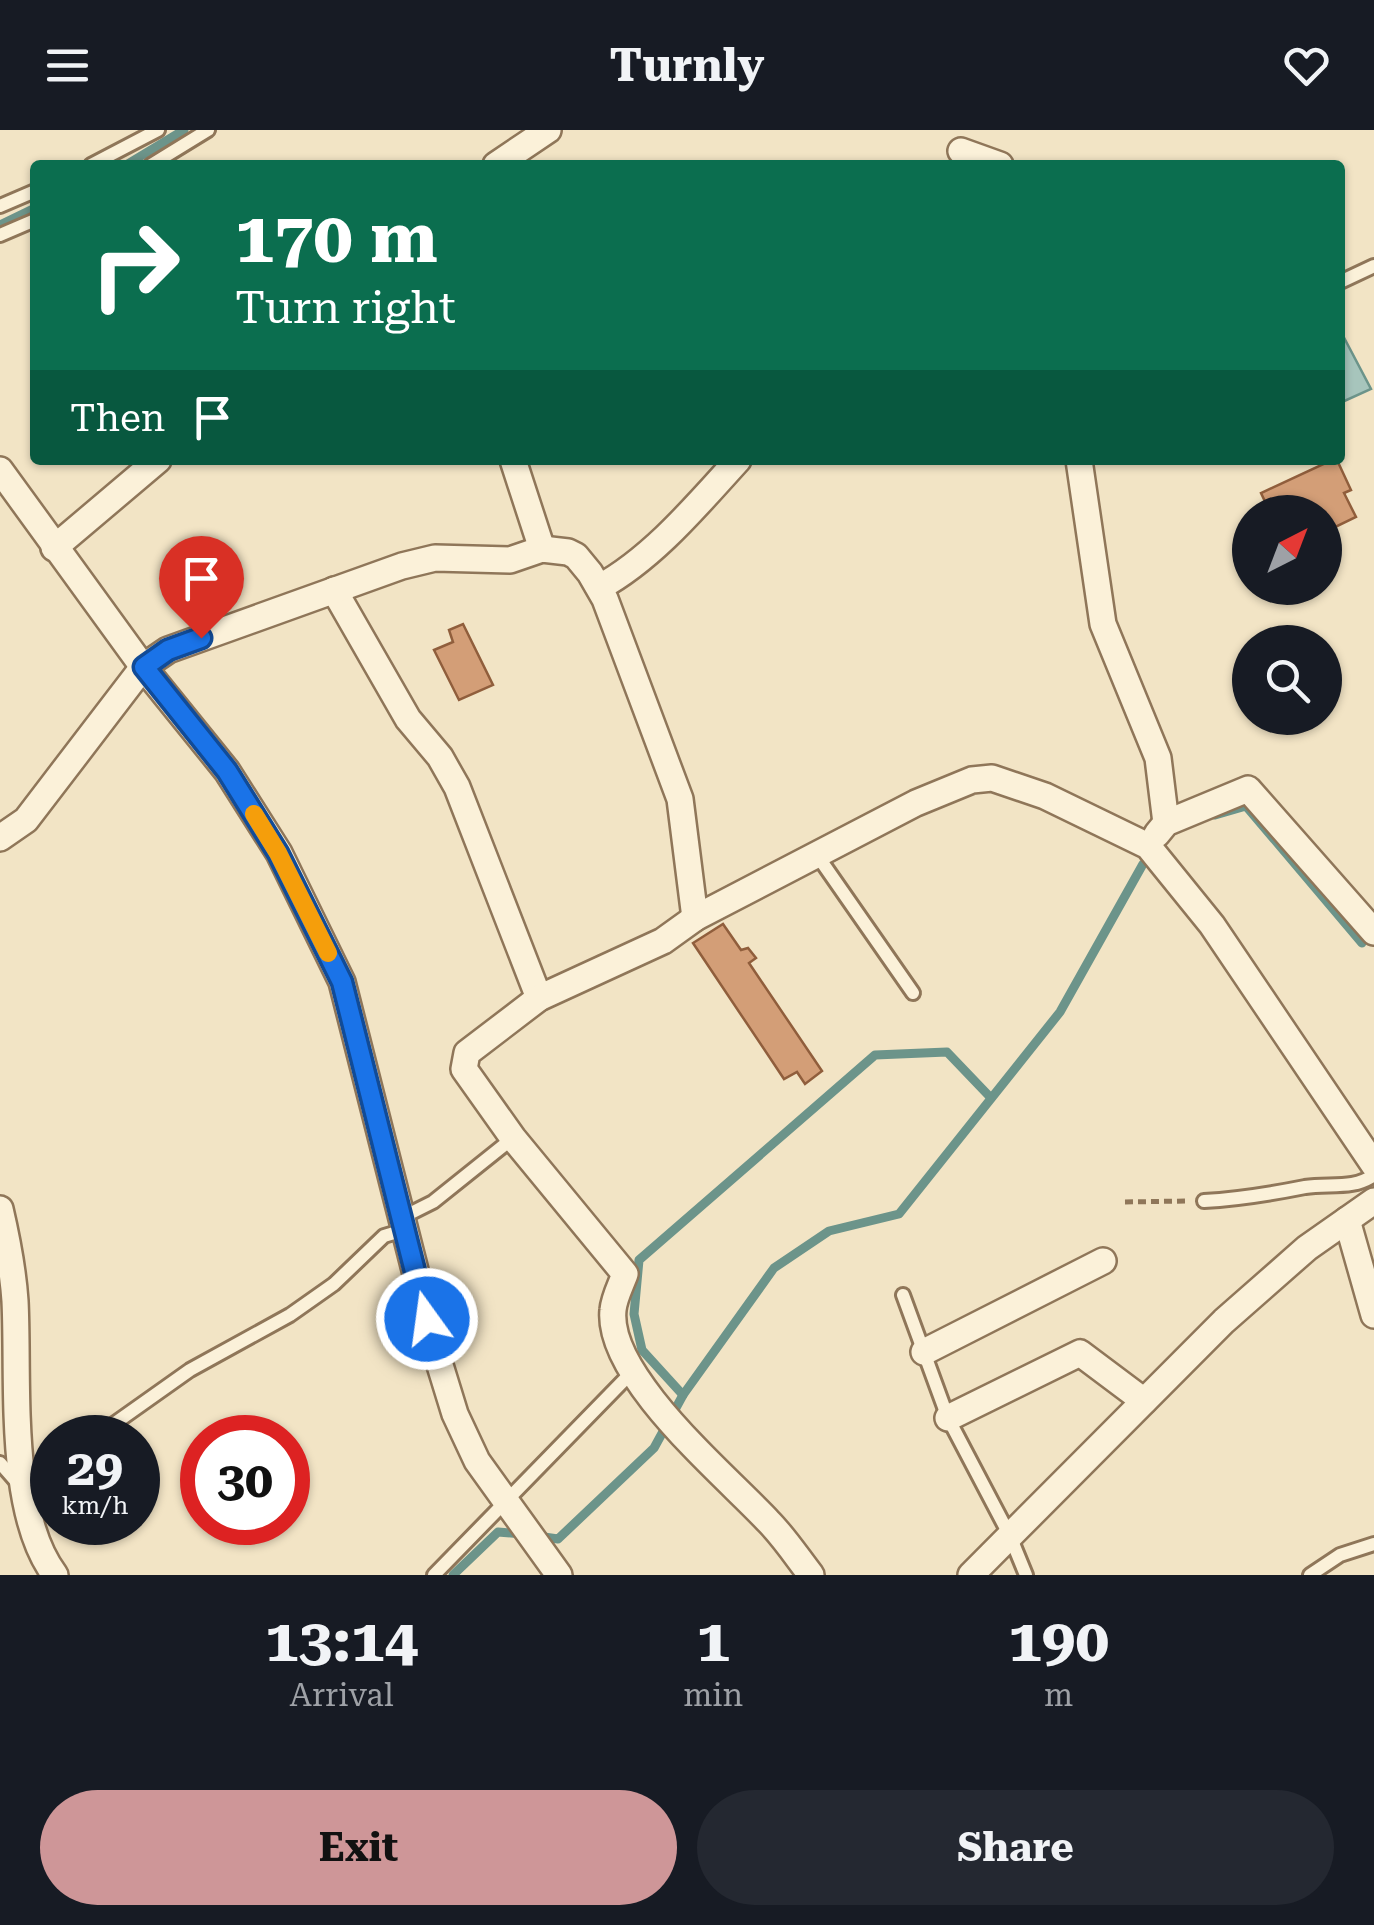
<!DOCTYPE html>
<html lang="en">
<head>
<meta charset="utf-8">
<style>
  :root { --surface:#171b24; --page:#242831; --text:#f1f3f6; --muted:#9ea1a6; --accent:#ce9698 }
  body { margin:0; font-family:"Roboto Serif",serif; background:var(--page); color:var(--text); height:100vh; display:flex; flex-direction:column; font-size:38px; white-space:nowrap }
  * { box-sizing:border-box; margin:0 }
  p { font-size:32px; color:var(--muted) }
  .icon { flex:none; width:55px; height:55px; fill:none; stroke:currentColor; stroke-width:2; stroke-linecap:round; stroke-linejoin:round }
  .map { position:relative; height:1445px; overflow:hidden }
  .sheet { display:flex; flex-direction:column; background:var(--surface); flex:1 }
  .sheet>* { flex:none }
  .top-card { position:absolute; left:30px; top:30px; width:1315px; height:305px; border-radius:10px; box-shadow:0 2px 8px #0004; background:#0b6e4f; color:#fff; overflow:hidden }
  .needle { width:65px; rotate:42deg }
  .fabs { position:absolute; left:1232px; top:365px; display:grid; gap:20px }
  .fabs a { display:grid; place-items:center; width:110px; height:110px; border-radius:50%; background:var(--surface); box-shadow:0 2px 8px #0004; font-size:50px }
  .speed { position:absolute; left:30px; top:1285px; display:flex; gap:20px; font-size:50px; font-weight:700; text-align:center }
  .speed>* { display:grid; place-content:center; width:130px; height:130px; border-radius:50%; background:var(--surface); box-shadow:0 2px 8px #0004; line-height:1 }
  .speed small { font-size:25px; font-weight:400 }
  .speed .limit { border:15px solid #d22; background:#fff; color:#111 }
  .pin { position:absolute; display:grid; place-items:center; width:85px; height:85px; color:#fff; margin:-102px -42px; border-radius:50% 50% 50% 0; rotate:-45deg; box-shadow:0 0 10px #0007 }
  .pin .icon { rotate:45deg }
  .me { position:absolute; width:110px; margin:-55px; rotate:346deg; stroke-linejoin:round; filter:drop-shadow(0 0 8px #0008) }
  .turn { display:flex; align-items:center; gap:35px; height:210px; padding:0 40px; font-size:45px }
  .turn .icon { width:130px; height:130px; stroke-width:2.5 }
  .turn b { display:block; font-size:70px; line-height:85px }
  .then { display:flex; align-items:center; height:95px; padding:0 40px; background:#0003; gap:20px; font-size:38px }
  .eta { display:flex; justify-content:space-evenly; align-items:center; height:170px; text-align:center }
  .eta b { font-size:60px; font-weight:700; line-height:70px }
  .action { display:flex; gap:20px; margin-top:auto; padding:20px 40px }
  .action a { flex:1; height:115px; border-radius:60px; background:var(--accent); color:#111; font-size:40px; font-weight:700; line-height:115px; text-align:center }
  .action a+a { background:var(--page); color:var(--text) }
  header { display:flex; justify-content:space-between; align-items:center; height:130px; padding:0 40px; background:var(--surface); font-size:45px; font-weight:700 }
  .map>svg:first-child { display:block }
  .water { fill:#a7c5bc; stroke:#6c948a; stroke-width:2.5 }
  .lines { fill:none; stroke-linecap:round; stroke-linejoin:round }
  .stream { stroke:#6c948a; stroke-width:9 }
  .building { fill:#d39e77; stroke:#905e3c; stroke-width:2.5 }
  .lane-casing { stroke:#8f7659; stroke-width:18 }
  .street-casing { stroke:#8f7659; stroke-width:30 }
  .path { stroke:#8f7659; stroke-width:5; stroke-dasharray:8 5; stroke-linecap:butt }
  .lane { stroke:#fbf1d9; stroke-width:12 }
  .street { stroke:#fbf1d9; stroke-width:25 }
  .route-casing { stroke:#114b97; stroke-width:25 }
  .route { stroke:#1a73e8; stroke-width:18 }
  .slow { stroke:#f59e0b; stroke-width:18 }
</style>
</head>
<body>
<header><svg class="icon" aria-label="menu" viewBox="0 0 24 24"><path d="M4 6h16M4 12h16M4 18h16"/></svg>Turnly<svg class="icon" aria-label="heart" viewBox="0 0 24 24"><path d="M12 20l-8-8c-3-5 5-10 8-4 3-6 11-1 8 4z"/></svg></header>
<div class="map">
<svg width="1374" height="1445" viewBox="0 0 1374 1445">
  <rect width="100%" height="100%" fill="#f2e4c5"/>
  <path class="water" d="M 1340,200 L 1371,259 L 1340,273 Z"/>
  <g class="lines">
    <g class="stream">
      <path d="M 126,35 L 184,0"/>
      <path d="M 0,95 L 35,78"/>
      <path d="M 1215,685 L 1246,676 L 1362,813"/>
      <path d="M 683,1265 L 642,1220 L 634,1184 L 639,1130 L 875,925 L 947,922 L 991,968"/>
      <path d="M 537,1406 L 558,1409 L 654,1318 L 683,1265 L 774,1138 L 829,1101 L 899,1084 L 1060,882 L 1143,734"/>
      <path d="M 453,1445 L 498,1402 L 522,1404"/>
    </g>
  </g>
  <g class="building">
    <path d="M 1332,330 L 1337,330 L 1351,360 L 1344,363 L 1356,387 L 1325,402 L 1325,382 L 1270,382 L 1261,363 Z"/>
    <path d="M 463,494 L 493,555 L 459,570 L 434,520 L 453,512 L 449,500 Z"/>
    <path d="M 723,794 L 741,820 L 748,818 L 756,828 L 749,833 L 822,941 L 805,954 L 797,942 L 784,949 L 693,813 Z"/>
  </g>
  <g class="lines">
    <defs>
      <g id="lane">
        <path d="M 91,35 L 158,0"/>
        <path d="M 151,35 L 208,0"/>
        <path d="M 0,76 L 35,61"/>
        <path d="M 0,105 L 35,90"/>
        <path d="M 1340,152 L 1374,136"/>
        <path d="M 817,725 L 913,863"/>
        <path d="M 1204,1071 C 1240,1069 1270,1064 1305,1057 C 1329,1053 1353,1060 1374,1045"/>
        <path d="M 401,1088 L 433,1072 L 513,1008"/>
        <path d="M 903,1165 L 948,1288 L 1010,1406 L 1026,1445"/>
        <path d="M 94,1308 L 190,1240 L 290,1185 L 334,1154 L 384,1106 L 404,1100"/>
        <path d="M 0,1333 L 22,1358 L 52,1336"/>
        <path d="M 434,1445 L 631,1243"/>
        <path d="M 1310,1445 L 1340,1425 L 1374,1414"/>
      </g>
      <g id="street">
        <path d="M 961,21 L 1000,35"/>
        <path d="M 496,35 L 548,0"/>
        <path d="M 513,330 L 542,419"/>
        <path d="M 1079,330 L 1103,494 L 1158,628 L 1166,693"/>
        <path d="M 0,340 L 143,537 L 227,641 L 279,723 L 342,852 L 435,1219 L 455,1284 L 477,1331 L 559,1445"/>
        <path d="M 54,418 L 158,330"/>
        <path d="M 600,457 C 653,428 697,375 738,330"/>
        <path d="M 334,460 L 408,589 L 440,627 L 457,657 L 539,868"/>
        <path d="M 1157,704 L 1166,693 L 1248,659 L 1374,802"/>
        <path d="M 0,708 L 26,690 L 143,537 L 168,520 L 402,436 L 435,428 L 510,430 L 542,419 L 568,422 L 576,426 L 590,443 L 605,469 L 680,669 L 695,788"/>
        <path d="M 0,1079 C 7,1109 13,1141 15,1171 C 19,1249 7,1382 55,1445"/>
        <path d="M 1347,1090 L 1374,1185"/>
        <path d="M 924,1222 L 1103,1131"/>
        <path d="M 948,1288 L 1080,1223 L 1144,1271"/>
        <path d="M 811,1445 C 797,1427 784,1407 768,1391 C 725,1345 606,1246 613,1180 C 614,1168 621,1155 625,1144 L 513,1008 L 464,939 L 467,923 L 539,868 L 663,811 L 695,788 L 916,673 L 972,650 L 992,648 L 1045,666 L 1148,716 L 1212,795 L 1374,1035"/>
        <path d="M 971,1445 L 1224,1191 L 1307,1118 L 1374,1071"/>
      </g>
    </defs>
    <use href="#lane" class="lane-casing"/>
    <use href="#street" class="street-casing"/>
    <path class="path" d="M 1125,1072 L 1186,1071"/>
    <use href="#lane" class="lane"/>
    <use href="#street" class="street"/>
  </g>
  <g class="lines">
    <defs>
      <path id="route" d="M 201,508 L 168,520 L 144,537 L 227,641 L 278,723 L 342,852 L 427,1189"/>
    </defs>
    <use href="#route" class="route-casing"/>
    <use href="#route" class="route"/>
    <path class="slow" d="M 254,684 L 278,723 L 328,823"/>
  </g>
</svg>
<div class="fabs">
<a><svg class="needle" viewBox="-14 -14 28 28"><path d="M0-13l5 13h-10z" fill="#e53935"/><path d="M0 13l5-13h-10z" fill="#9ea1a6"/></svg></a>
<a><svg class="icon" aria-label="search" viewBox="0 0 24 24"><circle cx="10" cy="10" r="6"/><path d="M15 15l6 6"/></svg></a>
</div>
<div class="speed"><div>29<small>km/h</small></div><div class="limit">30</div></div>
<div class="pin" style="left:201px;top:508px;background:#d93025"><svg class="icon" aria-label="arrive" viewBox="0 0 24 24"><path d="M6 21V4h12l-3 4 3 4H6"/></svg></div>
<svg class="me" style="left:427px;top:1189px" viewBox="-20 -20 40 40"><circle r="17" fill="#1a73e8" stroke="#fff" stroke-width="3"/><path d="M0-11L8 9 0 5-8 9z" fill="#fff"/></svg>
<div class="top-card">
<div class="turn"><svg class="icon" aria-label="right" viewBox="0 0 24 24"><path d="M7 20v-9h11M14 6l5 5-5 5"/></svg><div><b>170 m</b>Turn right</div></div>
<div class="then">Then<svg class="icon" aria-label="arrive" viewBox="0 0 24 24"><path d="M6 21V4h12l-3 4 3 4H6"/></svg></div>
</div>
</div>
<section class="sheet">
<div class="eta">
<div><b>13:14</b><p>Arrival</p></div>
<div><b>1</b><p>min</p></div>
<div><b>190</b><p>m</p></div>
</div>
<div class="action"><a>Exit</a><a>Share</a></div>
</section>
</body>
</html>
